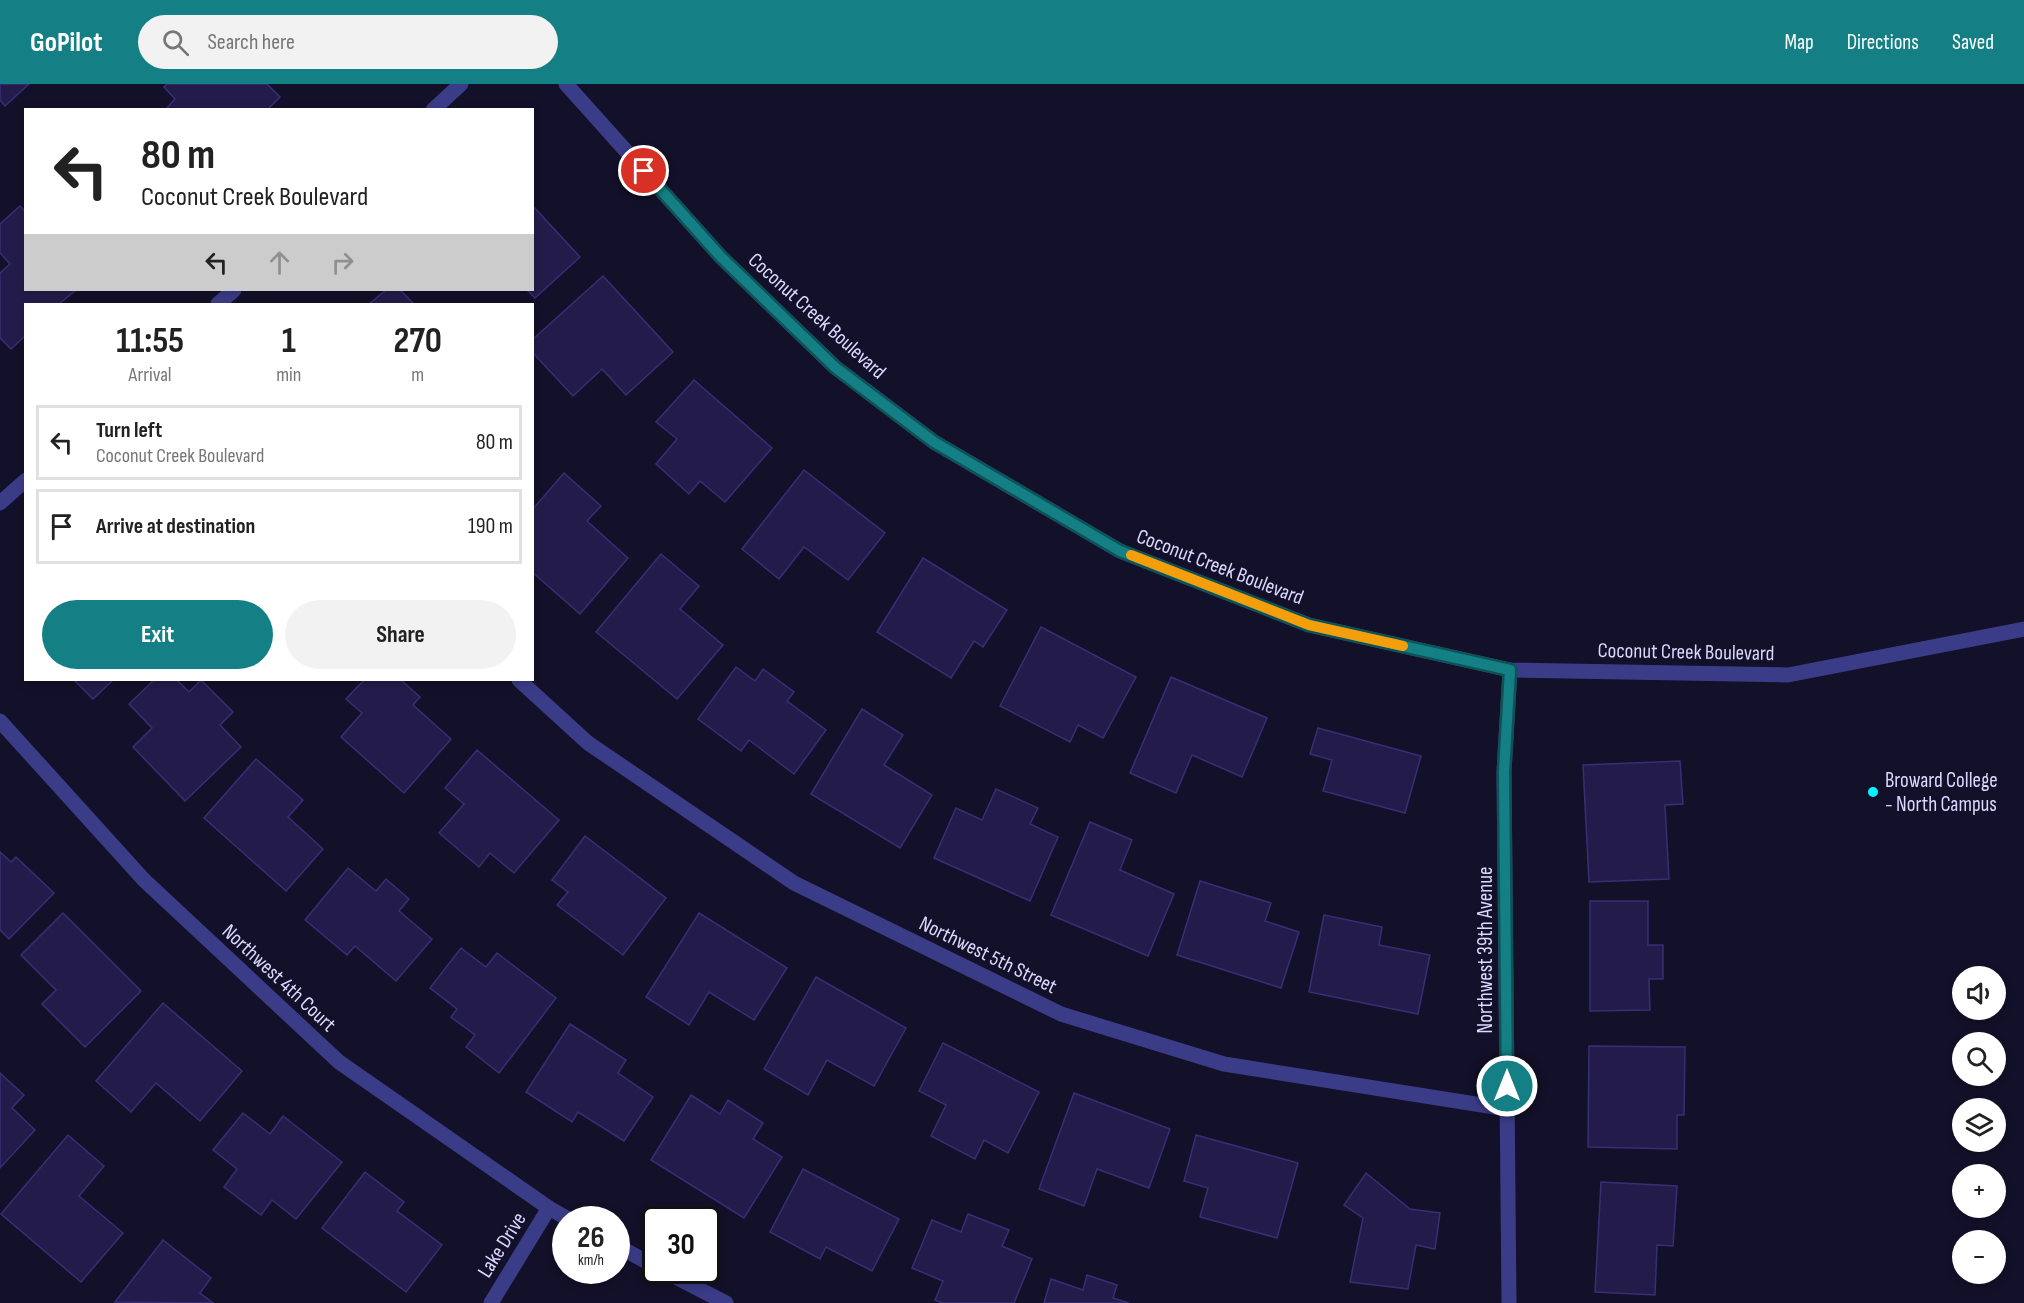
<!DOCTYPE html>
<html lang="en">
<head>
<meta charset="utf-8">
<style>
  :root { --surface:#fff; --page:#f2f2f2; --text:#222; --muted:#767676; --line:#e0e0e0; --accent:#148085 }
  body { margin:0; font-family:"Sofia Sans Condensed",sans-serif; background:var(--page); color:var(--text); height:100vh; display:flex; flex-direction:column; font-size:22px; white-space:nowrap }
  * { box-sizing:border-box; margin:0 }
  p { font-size:20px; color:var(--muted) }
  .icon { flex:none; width:33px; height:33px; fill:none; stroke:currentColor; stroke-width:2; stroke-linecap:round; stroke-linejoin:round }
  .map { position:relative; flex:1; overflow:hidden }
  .drawer { position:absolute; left:24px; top:219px; width:510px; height:378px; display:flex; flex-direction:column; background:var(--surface); border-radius:0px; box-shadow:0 3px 9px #0003 }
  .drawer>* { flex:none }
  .guide { position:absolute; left:24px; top:24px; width:510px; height:183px; border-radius:0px; box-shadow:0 3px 9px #0003; background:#fff; color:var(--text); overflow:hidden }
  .controls { position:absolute; left:1952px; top:882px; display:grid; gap:12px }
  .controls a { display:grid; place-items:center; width:54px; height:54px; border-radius:50%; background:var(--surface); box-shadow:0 3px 9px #0003; font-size:30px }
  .speed { position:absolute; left:552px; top:1122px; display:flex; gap:12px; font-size:30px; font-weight:700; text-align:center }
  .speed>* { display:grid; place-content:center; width:78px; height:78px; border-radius:50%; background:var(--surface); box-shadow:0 3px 9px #0003; line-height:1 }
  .speed small { font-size:15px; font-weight:400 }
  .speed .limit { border:3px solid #111; border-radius:9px; background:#fff; color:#111 }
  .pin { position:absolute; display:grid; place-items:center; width:51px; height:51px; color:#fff; margin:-26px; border:3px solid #fff; border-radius:50%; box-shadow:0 2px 6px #0007 }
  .me { position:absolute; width:66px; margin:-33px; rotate:0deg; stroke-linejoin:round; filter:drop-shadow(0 0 4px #0008) }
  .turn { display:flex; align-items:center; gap:21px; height:126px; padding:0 18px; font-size:27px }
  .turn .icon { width:78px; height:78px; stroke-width:2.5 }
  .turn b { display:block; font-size:42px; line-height:51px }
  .lanes { display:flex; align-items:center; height:57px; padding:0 18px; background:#0003; justify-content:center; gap:30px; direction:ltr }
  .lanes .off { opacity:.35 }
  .eta { display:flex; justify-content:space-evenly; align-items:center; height:102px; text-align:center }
  .eta b { font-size:36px; font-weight:700; line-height:42px }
  .action { display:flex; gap:12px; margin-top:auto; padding:12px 18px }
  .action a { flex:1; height:69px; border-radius:36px; background:var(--accent); color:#fff; font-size:24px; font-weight:700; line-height:69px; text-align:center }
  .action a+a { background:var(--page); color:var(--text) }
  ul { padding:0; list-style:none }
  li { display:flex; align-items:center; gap:18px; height:75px; margin:0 12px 9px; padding:0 6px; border:3px solid var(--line); border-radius:0px }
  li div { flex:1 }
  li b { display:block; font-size:22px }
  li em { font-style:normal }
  header { display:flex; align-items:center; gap:36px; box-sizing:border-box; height:84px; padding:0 30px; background:var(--accent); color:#fff }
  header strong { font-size:28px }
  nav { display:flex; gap:33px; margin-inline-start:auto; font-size:21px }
  .search { width:420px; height:54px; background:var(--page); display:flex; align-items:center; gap:15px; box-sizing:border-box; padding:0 21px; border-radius:33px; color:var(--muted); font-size:22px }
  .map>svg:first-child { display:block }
  .building { fill:#231c4a; stroke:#382e76; stroke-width:1.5 }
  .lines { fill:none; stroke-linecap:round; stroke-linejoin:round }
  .street { stroke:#3b3c88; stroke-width:15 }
  .route-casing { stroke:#0d5356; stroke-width:15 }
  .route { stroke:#148085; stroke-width:10 }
  .slow { stroke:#f59e0b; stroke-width:10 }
  .poi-dot { fill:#04f4ff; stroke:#131029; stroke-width:2 }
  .labels { text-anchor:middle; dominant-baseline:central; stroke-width:6; stroke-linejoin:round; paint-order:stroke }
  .street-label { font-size:21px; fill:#dad8ff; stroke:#131029 }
  .poi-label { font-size:21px; fill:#dad8ff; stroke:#131029; text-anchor:start }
</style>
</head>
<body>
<header>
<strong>GoPilot</strong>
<div class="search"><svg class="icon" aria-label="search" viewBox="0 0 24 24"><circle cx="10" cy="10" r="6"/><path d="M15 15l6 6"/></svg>Search here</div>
<nav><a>Map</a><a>Directions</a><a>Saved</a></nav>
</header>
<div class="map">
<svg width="2024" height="1219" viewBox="0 0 2024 1219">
  <rect width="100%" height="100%" fill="#131029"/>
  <g class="building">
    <path d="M 0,0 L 29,0 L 5,22 L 0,16 Z"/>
    <path d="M 167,0 L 267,0 L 280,13 L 267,26 L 165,26 L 175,15 L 164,3 Z"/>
    <path d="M 532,121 L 580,173 L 535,214 L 527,206 L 532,206 Z"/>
    <path d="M 20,122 L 26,128 L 26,206 L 76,206 L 59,220 L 26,220 L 26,251 L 11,265 L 0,254 L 0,189 L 10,180 L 0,169 L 0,140 Z"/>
    <path d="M 603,192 L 673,268 L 626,311 L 602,285 L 573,312 L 532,268 L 532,256 Z"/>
    <path d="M 386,206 L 400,206 L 414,220 L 369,220 Z"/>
    <path d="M 694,296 L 772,364 L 725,418 L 700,397 L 689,410 L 656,380 L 677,355 L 656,338 Z"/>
    <path d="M 804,386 L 885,449 L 848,496 L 804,463 L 779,495 L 742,465 Z"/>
    <path d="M 564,389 L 601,422 L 587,437 L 628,474 L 580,530 L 532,488 L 532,426 Z"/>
    <path d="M 661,470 L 699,502 L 680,525 L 723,561 L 677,615 L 596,548 Z"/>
    <path d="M 923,474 L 1007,526 L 983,563 L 974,557 L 951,594 L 877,548 Z"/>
    <path d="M 1041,543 L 1136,593 L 1103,654 L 1078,641 L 1070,658 L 1000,622 Z"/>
    <path d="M 736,583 L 755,597 L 763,585 L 794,608 L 787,617 L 826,646 L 794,690 L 749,656 L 741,667 L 698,635 Z"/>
    <path d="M 1171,593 L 1267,634 L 1242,693 L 1192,671 L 1176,709 L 1130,689 Z"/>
    <path d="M 74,596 L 113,596 L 93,615 Z"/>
    <path d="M 154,596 L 177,596 L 189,608 L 201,596 L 233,628 L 220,641 L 241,663 L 185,717 L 133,663 L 152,644 L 129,620 Z"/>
    <path d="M 364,596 L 401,596 L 420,613 L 413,621 L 451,655 L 404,709 L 341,653 L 362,629 L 346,615 Z"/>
    <path d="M 862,625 L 903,651 L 884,681 L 932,711 L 900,764 L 811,710 Z"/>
    <path d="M 1318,644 L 1421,672 L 1405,729 L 1323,707 L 1332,676 L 1310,670 Z"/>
    <path d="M 477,666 L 559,736 L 514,789 L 490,769 L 479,783 L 439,749 L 464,720 L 445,704 Z"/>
    <path d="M 256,675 L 303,716 L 288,733 L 323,765 L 286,807 L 204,734 Z"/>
    <path d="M 1680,677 L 1683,720 L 1665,721 L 1669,795 L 1589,798 L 1583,681 Z"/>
    <path d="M 996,705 L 1038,724 L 1030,740 L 1058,753 L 1030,817 L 934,774 L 956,724 L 982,736 Z"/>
    <path d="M 1090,738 L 1132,756 L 1120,786 L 1174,810 L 1148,872 L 1051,831 Z"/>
    <path d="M 585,752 L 666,814 L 623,871 L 557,821 L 568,808 L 552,796 Z"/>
    <path d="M 0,768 L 11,778 L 16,773 L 54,809 L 9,855 L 0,846 Z"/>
    <path d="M 348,784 L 376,807 L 386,795 L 409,815 L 399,827 L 432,855 L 396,897 L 355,862 L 347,871 L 305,836 Z"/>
    <path d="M 1200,797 L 1271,819 L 1265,837 L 1299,848 L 1281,904 L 1177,871 Z"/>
    <path d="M 1590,817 L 1648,817 L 1648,861 L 1663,861 L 1663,895 L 1649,895 L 1650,926 L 1590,927 Z"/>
    <path d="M 63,829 L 141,907 L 85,963 L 42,920 L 56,906 L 21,871 Z"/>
    <path d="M 699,829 L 787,884 L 754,936 L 709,908 L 689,941 L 646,913 Z"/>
    <path d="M 1324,831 L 1382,843 L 1379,861 L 1430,871 L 1418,930 L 1309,908 Z"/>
    <path d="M 461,864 L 486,883 L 497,869 L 556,914 L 499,989 L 466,963 L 475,951 L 451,933 L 457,925 L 430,904 Z"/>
    <path d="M 816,893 L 906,944 L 874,1002 L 827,976 L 808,1011 L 764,985 Z"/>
    <path d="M 163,919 L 242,987 L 200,1037 L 156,999 L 131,1028 L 96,997 Z"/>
    <path d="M 570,940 L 626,976 L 618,989 L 653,1013 L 624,1057 L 578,1028 L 572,1038 L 526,1008 Z"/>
    <path d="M 943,959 L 1039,1008 L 1008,1069 L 984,1056 L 975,1075 L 931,1052 L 946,1021 L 919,1007 Z"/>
    <path d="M 1589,962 L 1685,963 L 1684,1031 L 1677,1031 L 1677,1065 L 1588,1063 Z"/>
    <path d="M 0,989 L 24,1011 L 12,1024 L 35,1046 L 0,1084 Z"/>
    <path d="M 1074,1009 L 1170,1045 L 1149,1104 L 1097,1085 L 1084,1122 L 1039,1105 Z"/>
    <path d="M 691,1011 L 720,1030 L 728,1016 L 763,1039 L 753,1055 L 782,1073 L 744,1134 L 651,1076 Z"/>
    <path d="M 243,1029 L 270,1050 L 283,1032 L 342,1078 L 296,1135 L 272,1116 L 261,1131 L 224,1103 L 237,1085 L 213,1066 Z"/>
    <path d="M 68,1051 L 104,1082 L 79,1112 L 123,1149 L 81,1198 L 1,1130 Z"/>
    <path d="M 1196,1051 L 1298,1079 L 1277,1154 L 1200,1133 L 1208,1104 L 1184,1097 Z"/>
    <path d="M 803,1085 L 899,1135 L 872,1187 L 826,1163 L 820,1175 L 770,1148 Z"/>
    <path d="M 365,1088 L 404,1118 L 397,1127 L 442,1161 L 406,1208 L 322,1144 Z"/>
    <path d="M 1366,1089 L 1410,1125 L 1440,1129 L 1435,1165 L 1416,1161 L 1408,1205 L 1350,1198 L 1363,1134 L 1344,1121 Z"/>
    <path d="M 1601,1098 L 1677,1102 L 1673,1162 L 1657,1161 L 1655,1211 L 1595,1208 Z"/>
    <path d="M 968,1130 L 1009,1146 L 1002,1162 L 1032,1175 L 1014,1219 L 942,1219 L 935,1216 L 943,1197 L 912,1184 L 932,1136 L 961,1148 Z"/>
    <path d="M 163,1156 L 211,1194 L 200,1209 L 213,1219 L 115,1218 Z"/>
    <path d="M 1087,1191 L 1117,1201 L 1113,1214 L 1129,1219 L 1044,1219 L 1051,1195 L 1083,1206 Z"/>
  </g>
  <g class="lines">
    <g class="street">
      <path d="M 566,0 L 721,173 L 835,283 L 934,358 L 1120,467 L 1309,541 L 1510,586 L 1788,591 L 2024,545"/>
      <path d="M 433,26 L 461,0"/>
      <path d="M 218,220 L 234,206"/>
      <path d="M 0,419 L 26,396"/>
      <path d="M 519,596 L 588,659 L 794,799 L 1061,930 L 1224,980 L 1507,1025"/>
      <path d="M 0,637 L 144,796 L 339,978 L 549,1124 L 570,1136"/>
      <path d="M 616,1161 L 656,1183"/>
      <path d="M 662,1186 L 726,1219"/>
      <path d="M 491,1219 L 549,1124"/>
      <path d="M 1509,1219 L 1504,688 L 1510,586"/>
    </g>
  </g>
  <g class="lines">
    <defs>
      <path id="route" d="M 644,87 L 721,173 L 836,284 L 934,358 L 1120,467 L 1309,541 L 1510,586 L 1504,688 L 1507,1002"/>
    </defs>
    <use href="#route" class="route-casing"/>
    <use href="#route" class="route"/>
    <path class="slow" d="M 1131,471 L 1309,541 L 1403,562"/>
  </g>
  <circle class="poi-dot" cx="1873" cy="708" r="6"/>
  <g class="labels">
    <g class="street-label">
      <text transform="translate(817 232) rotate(42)">Coconut Creek Boulevard</text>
      <text transform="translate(1220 483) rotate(21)">Coconut Creek Boulevard</text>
      <text transform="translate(1686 568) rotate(1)">Coconut Creek Boulevard</text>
      <text transform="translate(1485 866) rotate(-90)">Northwest 39th Avenue</text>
      <text transform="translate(988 871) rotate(26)">Northwest 5th Street</text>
      <text transform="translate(279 894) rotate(43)">Northwest 4th Court</text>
      <text transform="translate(502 1161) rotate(-58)">Lake Drive</text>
    </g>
    <g class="poi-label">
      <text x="1885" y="696">Broward College<tspan x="1885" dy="24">- North Campus</tspan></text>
    </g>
  </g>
</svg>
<div class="controls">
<a><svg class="icon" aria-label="sound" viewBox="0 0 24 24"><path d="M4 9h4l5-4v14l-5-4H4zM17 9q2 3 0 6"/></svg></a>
<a><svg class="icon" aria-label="search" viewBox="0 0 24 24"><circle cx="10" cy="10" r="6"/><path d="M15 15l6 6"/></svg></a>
<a><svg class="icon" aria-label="layers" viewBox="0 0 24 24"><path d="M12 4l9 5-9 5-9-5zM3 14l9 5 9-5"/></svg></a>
<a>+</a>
<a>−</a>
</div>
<div class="speed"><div>26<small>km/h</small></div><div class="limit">30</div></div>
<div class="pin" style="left:644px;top:87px;background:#d93025"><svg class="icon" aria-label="arrive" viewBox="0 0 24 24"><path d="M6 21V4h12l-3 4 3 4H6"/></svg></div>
<svg class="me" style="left:1507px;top:1002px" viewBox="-20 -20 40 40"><circle r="17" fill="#148085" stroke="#fff" stroke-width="3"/><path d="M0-11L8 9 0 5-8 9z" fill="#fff"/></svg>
<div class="guide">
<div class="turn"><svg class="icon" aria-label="left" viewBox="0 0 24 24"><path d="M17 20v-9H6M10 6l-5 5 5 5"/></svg><div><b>80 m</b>Coconut Creek Boulevard</div></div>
<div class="lanes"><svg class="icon" aria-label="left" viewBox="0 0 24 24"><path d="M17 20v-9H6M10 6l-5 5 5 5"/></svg><svg class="icon off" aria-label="ahead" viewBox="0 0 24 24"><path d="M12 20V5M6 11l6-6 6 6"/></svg><svg class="icon off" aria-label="right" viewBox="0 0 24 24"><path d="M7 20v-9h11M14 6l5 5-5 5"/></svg></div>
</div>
<section class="drawer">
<div class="eta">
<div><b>11:55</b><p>Arrival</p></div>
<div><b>1</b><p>min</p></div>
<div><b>270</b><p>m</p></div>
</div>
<ul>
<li><svg class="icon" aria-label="left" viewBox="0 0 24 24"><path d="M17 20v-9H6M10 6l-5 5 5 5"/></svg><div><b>Turn left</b><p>Coconut Creek Boulevard</p></div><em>80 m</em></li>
<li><svg class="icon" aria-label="arrive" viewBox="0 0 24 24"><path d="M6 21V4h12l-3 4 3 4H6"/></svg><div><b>Arrive at destination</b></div><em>190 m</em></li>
</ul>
<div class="action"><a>Exit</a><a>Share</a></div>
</section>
</div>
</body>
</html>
